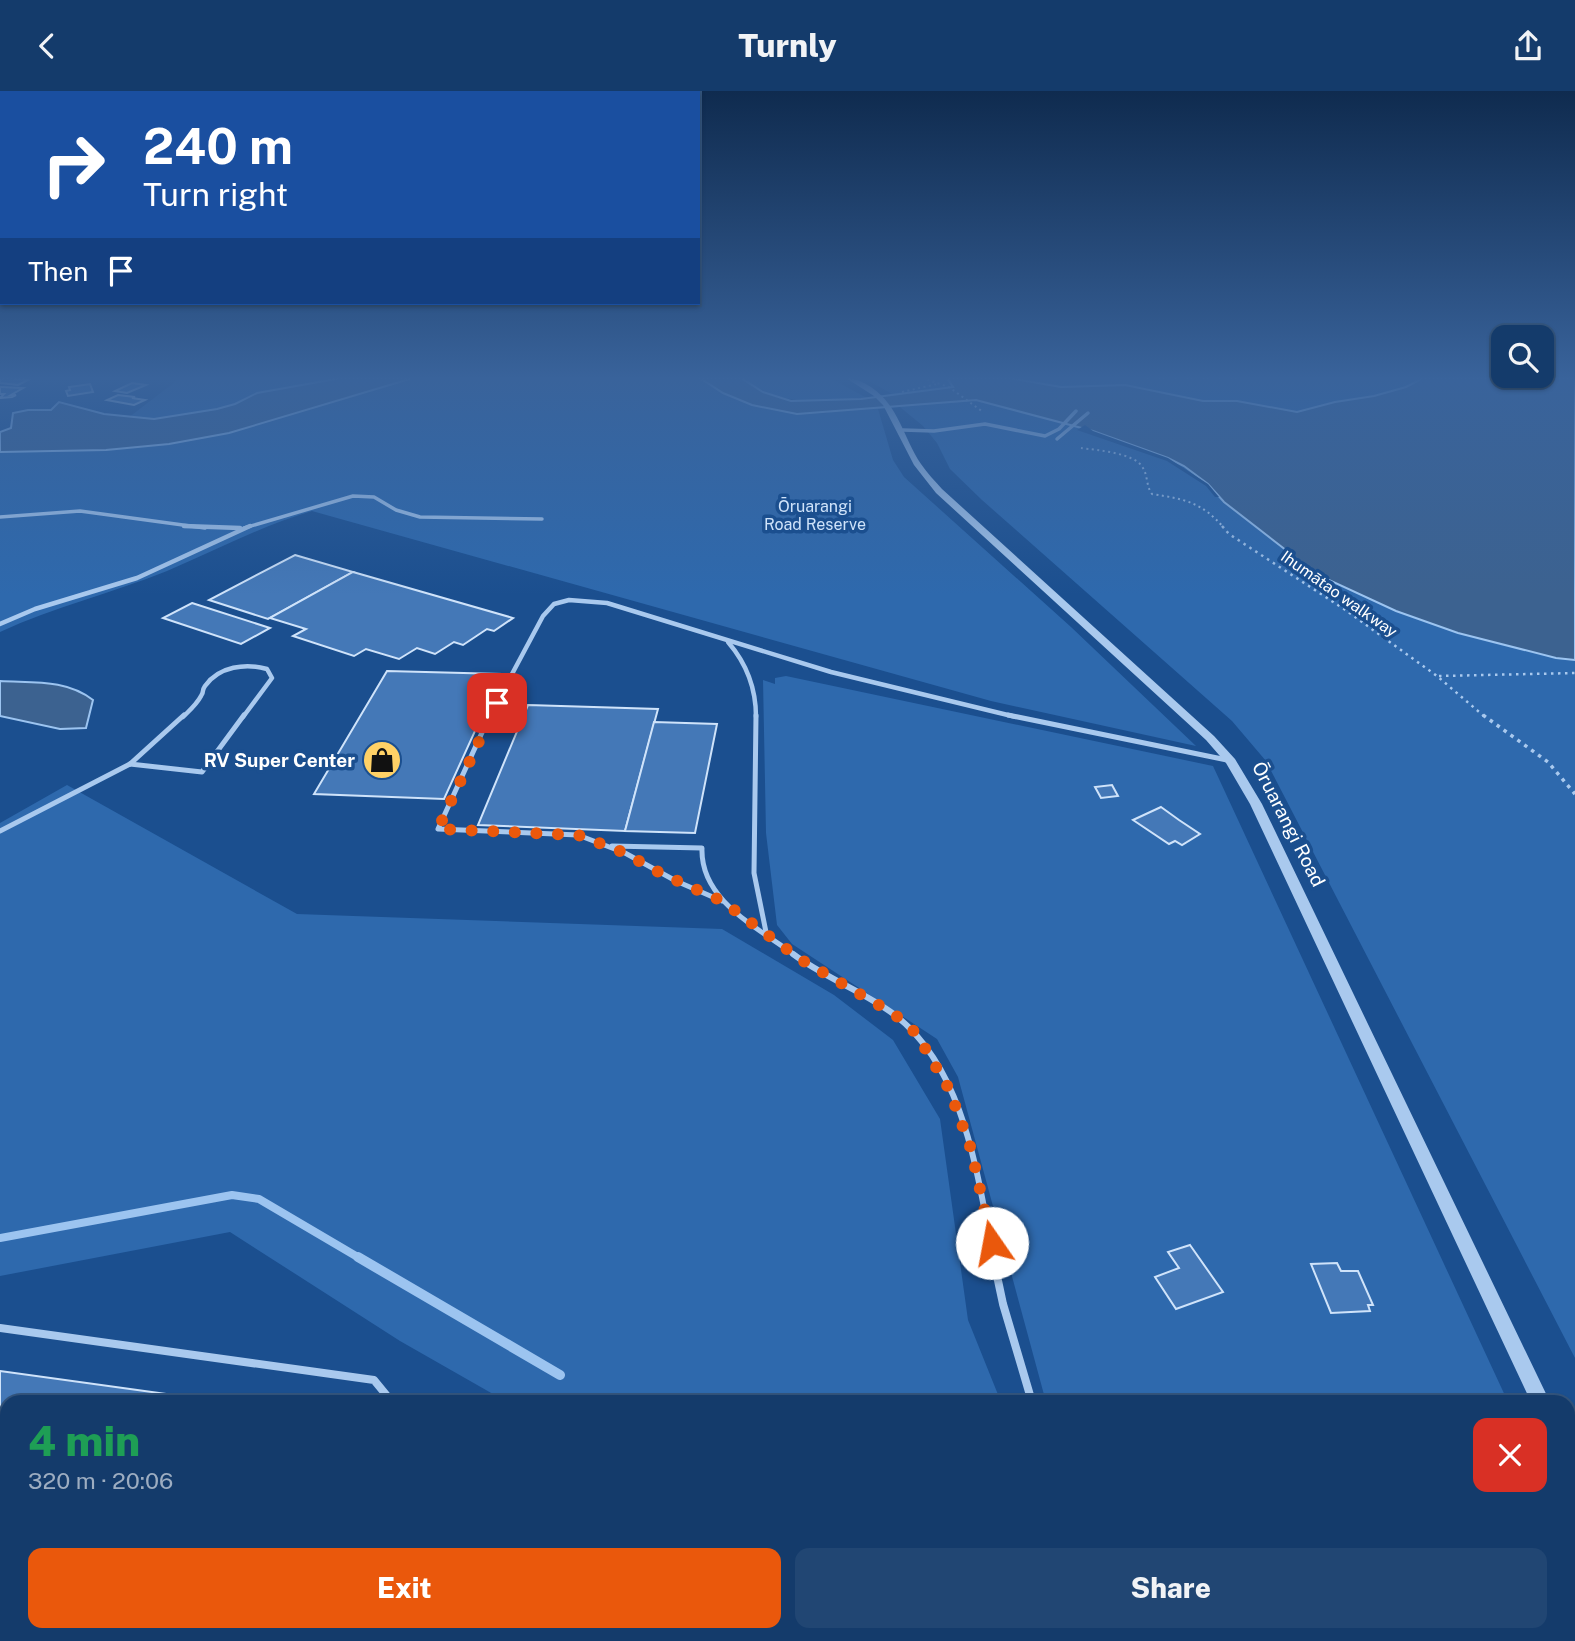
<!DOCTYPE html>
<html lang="en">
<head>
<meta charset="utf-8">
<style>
  :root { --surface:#143b6b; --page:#214673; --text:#f1f3f6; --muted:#9dadc1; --line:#33557e; --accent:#ea580c }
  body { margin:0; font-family:"Public Sans",sans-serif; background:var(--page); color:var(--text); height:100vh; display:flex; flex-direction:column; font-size:26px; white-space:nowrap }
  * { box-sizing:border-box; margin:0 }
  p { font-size:23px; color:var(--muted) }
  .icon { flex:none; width:38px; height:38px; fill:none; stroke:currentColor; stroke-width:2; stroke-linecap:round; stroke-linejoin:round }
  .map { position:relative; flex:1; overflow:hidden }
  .sheet { position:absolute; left:0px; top:1304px; width:1575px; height:247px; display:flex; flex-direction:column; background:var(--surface); border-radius:21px 21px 0 0; box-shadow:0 2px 5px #0004,0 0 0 2px var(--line) }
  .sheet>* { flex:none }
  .banner { position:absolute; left:0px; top:0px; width:700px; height:214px; box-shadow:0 2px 5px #0004,0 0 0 2px var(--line); background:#1a4fa0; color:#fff; overflow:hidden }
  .buttons { position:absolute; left:1491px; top:234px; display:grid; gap:14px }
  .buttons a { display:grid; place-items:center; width:63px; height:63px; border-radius:14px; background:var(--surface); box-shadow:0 2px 5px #0004,0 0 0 2px var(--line); font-size:35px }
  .pin { position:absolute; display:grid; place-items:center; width:60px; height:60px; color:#fff; margin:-30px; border-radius:14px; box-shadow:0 4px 10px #0006 }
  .me { position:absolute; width:77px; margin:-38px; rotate:348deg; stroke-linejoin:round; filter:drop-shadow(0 0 5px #0008) }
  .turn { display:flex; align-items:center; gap:24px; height:147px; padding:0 28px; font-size:32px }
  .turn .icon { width:91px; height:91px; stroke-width:2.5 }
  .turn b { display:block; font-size:49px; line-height:60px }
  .then { display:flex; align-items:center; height:66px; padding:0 28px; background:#0003; gap:14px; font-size:26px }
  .round { display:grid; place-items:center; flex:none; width:74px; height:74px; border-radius:14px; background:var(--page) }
  .summary { display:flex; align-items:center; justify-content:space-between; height:119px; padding:0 28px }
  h1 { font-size:42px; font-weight:800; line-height:52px; color:#1e9e55 }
  .primary-button { display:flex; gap:14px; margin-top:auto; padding:14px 28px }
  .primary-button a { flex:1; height:80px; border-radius:14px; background:var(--accent); color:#fff; font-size:28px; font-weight:800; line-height:80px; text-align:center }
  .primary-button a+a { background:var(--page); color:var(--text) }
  header { display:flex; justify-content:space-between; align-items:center; height:91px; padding:0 28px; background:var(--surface); font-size:32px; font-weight:800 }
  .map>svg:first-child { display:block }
  .green { fill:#2e69ad }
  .water { fill:#3c6290; stroke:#9cc4f0; stroke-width:2 }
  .pier { fill:#1b4f8f }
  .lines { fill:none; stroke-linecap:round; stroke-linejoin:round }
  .stream-far1 { stroke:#9cc4f0; stroke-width:8 }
  .stream { stroke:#9cc4f0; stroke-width:10 }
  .building { fill:#4478b7; stroke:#cfe3fa; stroke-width:2 }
  .path-far2 { stroke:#a9c9ee; stroke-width:2; stroke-dasharray:2 3.5; stroke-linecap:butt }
  .path-far1 { stroke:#a9c9ee; stroke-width:2.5; stroke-dasharray:2.5 4.5; stroke-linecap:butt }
  .path { stroke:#a9c9ee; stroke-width:3.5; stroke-dasharray:3.5 5; stroke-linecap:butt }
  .service-far4 { stroke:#a9c9ee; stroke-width:3.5 }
  .service-far3 { stroke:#a9c9ee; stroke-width:4.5 }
  .service-far2 { stroke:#a9c9ee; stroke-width:5 }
  .service-far1 { stroke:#a9c9ee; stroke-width:6 }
  .service { stroke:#a9c9ee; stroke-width:8 }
  .tertiary { fill:#a9c9ee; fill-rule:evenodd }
  .route { stroke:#ea580c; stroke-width:12; stroke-dasharray:0 21.6 }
  .labels { text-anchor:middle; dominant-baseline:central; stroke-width:7; stroke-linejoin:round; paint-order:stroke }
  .far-park-label { font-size:16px; fill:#cfe3fa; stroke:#1b4f8f }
  .far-street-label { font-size:16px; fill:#fff; stroke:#1b4f8f }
  .poi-label { font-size:19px; font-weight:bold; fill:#fff; stroke:#1b4f8f; text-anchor:end }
  .street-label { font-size:19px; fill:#fff; stroke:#1b4f8f }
</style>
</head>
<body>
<header><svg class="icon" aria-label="back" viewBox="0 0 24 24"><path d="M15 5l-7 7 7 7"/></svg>Turnly<svg class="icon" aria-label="share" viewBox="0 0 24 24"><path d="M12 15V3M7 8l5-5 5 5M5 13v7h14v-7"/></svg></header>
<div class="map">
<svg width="1575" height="1550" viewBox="0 0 1575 1550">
  <rect width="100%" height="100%" fill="#1b4f8f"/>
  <g class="green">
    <path d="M 180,287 L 341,287 L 257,302 L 236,313 L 217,318 L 154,328 L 128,327 Z"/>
    <path d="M 413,287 L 700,287 C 741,314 780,324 828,322 L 818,310 C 787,310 767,304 741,287 L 830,287 L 867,307 L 892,303 L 864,287 L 1575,287 L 1575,1267 L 1266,670 L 1232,630 L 982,409 L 950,378 L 937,352 L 923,335 L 900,316 L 878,318 L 893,369 L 904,386 L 1071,536 L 1196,655 L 991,610 L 312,420 C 261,435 216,459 167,480 C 112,502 54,516 0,541 L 0,361 L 106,359 L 169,353 L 229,342 Z"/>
    <path d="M 786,585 L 1213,675 L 1508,1311 L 1046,1311 L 958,986 L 937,948 L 792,853 L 777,834 L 766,742 L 763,589 L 775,593 L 775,587 Z"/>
    <path d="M 67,694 L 297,823 L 722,838 L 834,904 L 893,949 L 940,1028 L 968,1229 L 1001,1311 L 507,1311 L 400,1250 L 230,1141 L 0,1185 L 0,732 Z"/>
    <path d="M 1568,1439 L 1575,1454 L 1575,1550 L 1189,1550 L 1185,1544 L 1568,1544 Z"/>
    <path d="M 571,1544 L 1114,1544 L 1117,1550 L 572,1550 Z"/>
  </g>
  <g class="water">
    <path d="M 341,287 L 413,287 L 229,342 L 169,353 L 106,359 L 0,361 L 0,341 L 11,337 L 13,322 L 28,319 L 51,319 L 59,311 L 104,323 L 154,328 L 217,318 L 235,313 L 257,302 Z"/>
    <path d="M 700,287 L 741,287 L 763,301 L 791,310 L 861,308 L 953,296 L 947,287 L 1009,287 L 1061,296 L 1125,294 L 1203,310 L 1237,310 L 1297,321 L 1335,311 L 1374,305 L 1406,296 L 1423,287 L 1575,287 L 1575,569 L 1556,567 L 1458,542 L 1396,520 L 1318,484 L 1224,411 L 1208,393 L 1184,375 L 1168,367 L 1093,340 L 976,309 L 797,323 L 752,314 L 723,302 Z"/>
    <path d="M 0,590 C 33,592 66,588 93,609 L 86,637 L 60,638 L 0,625 Z"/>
  </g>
  <path class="pier" d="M 1085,334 L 1093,340 L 1168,367 L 1208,393 L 1219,406 L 1215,406 L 1206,395 L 1167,370 L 1077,339 Z"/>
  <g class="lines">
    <path class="stream-far1" d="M 0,1147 L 232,1104 L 259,1108 L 361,1168"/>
    <path class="stream" d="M 358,1166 L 560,1284"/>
  </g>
  <g class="building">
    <path d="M 8,287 L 28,289 L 18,294 L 0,292 L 0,288 Z"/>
    <path d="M 132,292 L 146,294 L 127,302 L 115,300 Z"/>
    <path d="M 90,293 L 93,301 L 68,305 L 66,300 L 70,299 L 69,296 Z"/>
    <path d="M 0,296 L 2,296 L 23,297 L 11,304 L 16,304 L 12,306 L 0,307 L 4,303 L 0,303 Z"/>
    <path d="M 118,304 L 135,306 L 132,307 L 145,309 L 134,314 L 107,309 Z"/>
    <path d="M 295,464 L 353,481 L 268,528 L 209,509 Z"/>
    <path d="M 353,481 L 513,527 L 494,540 L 487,538 L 463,554 L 454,551 L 435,563 L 417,557 L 399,568 L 366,558 L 354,565 L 293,545 L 306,538 L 270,527 Z"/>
    <path d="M 192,512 L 270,537 L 241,553 L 163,527 Z"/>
    <path d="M 387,580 L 501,583 L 444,708 L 314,703 Z"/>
    <path d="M 528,614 L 658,618 L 625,740 L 478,734 Z"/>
    <path d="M 654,631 L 717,633 L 695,742 L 625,740 Z"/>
    <path d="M 1112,694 L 1118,705 L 1101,707 L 1095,696 Z"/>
    <path d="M 1161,716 L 1179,729 L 1200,743 L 1182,754 L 1175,750 L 1169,753 L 1133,729 Z"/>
    <path d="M 1190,1154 L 1223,1201 L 1176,1218 L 1155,1186 L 1179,1177 L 1168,1161 Z"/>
    <path d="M 1337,1172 L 1341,1180 L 1358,1180 L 1373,1214 L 1368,1214 L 1370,1220 L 1331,1222 L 1311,1173 Z"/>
    <path d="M 0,1280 L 224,1311 L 7,1311 L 7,1388 L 0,1387 Z"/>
  </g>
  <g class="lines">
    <g class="path-far2">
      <path d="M 922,287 L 949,296 L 983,321"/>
      <path d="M 1147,287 L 1241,287"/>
      <path d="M 902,301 L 937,293"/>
      <path d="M 1081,357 C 1096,359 1136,362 1143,377 C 1148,385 1146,395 1152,403 C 1184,408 1202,411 1224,437"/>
    </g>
    <g class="path-far1">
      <path d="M 1222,435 L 1229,443 L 1344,518 L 1437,585 L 1485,626"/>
      <path d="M 1439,585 L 1575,582"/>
    </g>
    <path class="path" d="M 1483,624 L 1548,671 L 1575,703"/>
    <g class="service-far4">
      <path d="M 903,339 L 934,340 L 985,333 L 1045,345 L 1059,338 L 1076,320"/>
      <path d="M 1057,348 L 1088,322"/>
      <path d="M 0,426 L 80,420 L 205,437"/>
      <path d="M 244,437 L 353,405 L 374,406 L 396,419 L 420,426 L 542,428"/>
    </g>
    <g class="service-far3">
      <path d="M 184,435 L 240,437"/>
      <path d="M 0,533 L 35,518 L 137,487 L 250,435"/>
      <path d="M 728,551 C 747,573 756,597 756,626"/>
      <path d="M 183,626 C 189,620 197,613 201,605 C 205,598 201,601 205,595 C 219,575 246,572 267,578 L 272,587 L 243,626"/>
      <path d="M 489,626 L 543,525 L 554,513 L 569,509 L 607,512 L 831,581 L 1016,626"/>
    </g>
    <g class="service-far2">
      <path d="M 490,624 L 438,738 L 578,744 L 625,762 L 676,790 L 722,810"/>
      <path d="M 756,624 L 754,782 L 766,841"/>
      <path d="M 1008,624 L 1227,669"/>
      <path d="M 130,673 L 202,681 L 244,624"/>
      <path d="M 130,673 L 184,624"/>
      <path d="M 0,740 L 130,673"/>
      <path d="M 612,755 L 702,757 C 700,810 759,837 796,865"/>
    </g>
    <path class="service-far1" d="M 793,863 C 825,887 863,900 895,924 C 966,980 977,1085 994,1168"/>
    <g class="service">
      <path d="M 993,1166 L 1003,1213 L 1032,1311"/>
      <path d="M 0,1237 L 374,1289 L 392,1311"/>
      <path d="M 419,1544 L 419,1550"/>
      <path d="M 1143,1544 L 1147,1550"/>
    </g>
    <g class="tertiary">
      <path d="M 846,287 C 855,287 863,291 871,296 C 899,315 903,346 921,373 C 927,382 935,390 942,398 L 1214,645 L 1235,668 L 1262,713 L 1550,1311 L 1531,1311 L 1250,713 L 1226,672 L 1206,649 L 936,402 L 914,374 L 883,314 L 874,305 Z"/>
      <path d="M 1568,1359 L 1575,1362 L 1575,1392 L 1568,1388 Z"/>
    </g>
  </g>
  <linearGradient id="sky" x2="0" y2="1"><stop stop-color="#0f2b4f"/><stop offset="0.57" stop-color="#39639b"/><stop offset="1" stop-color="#39639b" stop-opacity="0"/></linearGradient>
  <rect width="1575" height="504" fill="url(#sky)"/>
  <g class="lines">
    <path class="route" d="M 497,612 L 438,738 L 578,744 L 625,762 L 662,783 L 722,810 L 800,868 L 894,923 L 916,942 L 949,998 L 971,1058 L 992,1152"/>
  </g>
  <defs>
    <symbol id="shop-disc" viewBox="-11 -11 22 22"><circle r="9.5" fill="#ffd166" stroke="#1b4f8f"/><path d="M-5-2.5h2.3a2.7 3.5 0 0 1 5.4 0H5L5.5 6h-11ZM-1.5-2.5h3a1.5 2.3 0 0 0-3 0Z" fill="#111"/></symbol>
  </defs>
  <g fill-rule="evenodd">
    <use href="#shop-disc" x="360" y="647" width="44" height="44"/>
  </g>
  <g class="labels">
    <g class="far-park-label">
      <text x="815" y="415">Ōruarangi<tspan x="815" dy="18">Road Reserve</tspan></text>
    </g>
    <g class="far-street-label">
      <text transform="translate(1339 503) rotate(35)">Ihumātao walkway</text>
    </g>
    <g class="poi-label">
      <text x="355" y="669">RV Super Center</text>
    </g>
    <g class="street-label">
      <text transform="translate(1289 733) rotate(63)">Ōruarangi Road</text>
    </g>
  </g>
</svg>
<div class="buttons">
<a><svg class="icon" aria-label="search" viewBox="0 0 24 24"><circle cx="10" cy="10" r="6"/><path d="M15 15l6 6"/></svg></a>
</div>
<div class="pin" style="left:497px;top:612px;background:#d93025"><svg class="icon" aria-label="arrive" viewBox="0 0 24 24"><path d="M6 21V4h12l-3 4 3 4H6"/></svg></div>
<svg class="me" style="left:992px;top:1152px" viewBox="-20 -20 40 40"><circle r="19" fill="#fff"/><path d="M0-13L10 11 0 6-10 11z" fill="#ea580c"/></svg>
<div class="banner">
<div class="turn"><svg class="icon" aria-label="right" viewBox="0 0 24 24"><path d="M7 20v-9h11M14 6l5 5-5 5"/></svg><div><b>240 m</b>Turn right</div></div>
<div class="then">Then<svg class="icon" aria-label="arrive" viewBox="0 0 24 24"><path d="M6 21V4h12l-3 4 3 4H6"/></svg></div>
</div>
<section class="sheet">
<div class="summary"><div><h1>4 min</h1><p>320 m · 20:06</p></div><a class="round" style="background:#d93025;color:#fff"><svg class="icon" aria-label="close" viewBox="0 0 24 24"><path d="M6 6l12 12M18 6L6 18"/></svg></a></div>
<div class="primary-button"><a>Exit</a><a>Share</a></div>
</section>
</div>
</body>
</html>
